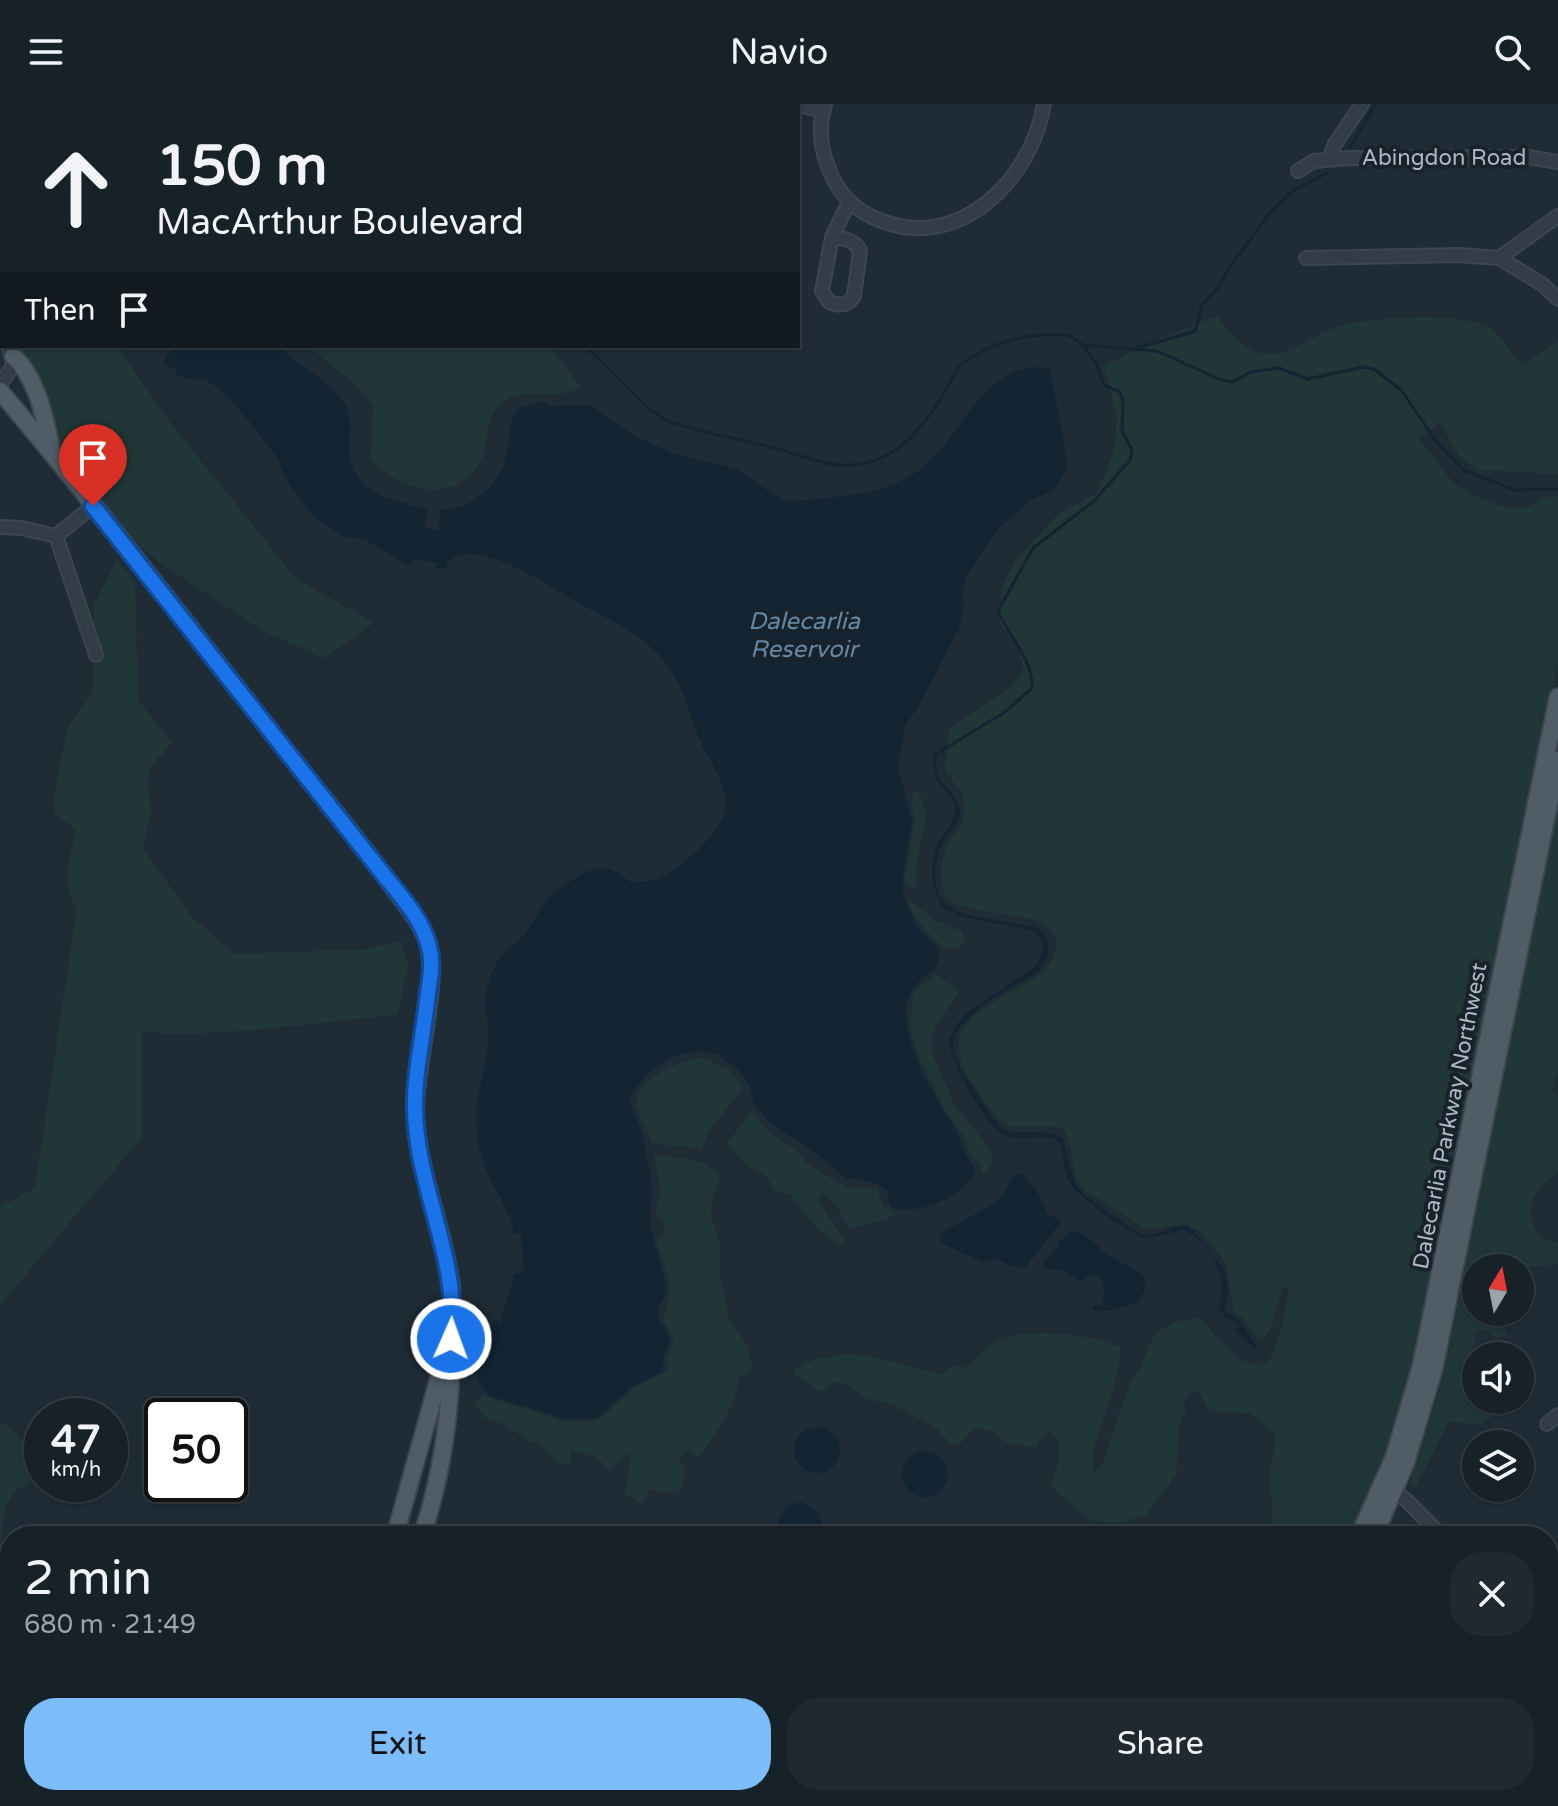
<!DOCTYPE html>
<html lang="en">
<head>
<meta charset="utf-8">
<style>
  :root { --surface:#172128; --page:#202930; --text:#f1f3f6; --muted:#9ea3a8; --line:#363e45; --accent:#7cbdf9 }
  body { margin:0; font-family:"Varela Round",sans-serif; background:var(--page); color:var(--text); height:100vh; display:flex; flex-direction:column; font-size:30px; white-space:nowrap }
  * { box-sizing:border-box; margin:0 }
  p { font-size:26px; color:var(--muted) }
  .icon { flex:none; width:44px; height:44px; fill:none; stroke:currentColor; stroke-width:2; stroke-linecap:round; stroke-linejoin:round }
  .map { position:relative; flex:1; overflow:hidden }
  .side { position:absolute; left:0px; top:1422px; width:1558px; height:280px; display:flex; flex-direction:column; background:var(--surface); border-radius:32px 32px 0 0; box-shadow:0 2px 6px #0004,0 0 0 2px var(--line) }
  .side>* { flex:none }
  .guide { position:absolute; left:0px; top:0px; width:800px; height:244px; box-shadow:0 2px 6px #0004,0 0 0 2px var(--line); background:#172128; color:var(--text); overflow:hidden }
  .needle { width:52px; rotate:10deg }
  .fabs { position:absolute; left:1462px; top:1150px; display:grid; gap:16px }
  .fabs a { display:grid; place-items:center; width:72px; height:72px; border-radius:50%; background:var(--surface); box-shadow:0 2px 6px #0004,0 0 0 2px var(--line); font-size:40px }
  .speed { position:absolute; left:24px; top:1294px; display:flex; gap:16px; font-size:40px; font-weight:700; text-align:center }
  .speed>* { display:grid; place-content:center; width:104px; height:104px; border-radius:50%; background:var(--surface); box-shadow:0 2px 6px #0004,0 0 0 2px var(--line); line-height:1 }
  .speed small { font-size:20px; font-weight:400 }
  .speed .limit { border:4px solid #111; border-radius:12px; background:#fff; color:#111 }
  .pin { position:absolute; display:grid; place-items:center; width:68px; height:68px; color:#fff; margin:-82px -34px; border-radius:50% 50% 50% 0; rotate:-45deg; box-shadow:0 0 8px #0007 }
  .pin .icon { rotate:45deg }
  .me { position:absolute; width:88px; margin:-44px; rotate:2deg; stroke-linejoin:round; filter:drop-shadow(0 0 6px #0008) }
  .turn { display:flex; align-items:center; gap:28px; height:168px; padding:0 24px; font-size:36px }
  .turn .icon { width:104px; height:104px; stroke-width:2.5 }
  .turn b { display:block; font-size:56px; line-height:68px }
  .then { display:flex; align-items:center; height:76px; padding:0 24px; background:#0003; gap:16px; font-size:30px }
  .round { display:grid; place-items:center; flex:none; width:84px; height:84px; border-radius:32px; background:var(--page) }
  .summary { display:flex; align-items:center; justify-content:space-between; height:136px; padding:0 24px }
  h1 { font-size:48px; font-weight:600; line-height:60px }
  .cta { display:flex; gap:16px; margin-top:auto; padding:16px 24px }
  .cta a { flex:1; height:92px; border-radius:32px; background:var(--accent); color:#111; font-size:32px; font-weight:600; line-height:92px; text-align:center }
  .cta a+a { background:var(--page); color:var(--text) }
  header { display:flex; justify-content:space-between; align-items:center; height:104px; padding:0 24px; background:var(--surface); font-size:36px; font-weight:600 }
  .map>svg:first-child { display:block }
  .medical { fill:#2a2a38 }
  .green { fill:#213737 }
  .water { fill:#132433 }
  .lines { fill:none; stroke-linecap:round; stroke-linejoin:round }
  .stream { stroke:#132433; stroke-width:3 }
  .minor-casing { stroke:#3c4650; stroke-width:16 }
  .major-casing { stroke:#3c4650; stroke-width:20 }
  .minor { stroke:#323d47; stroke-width:12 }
  .major { stroke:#505d67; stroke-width:16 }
  .route-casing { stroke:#114b97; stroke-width:20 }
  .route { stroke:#1a73e8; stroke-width:14 }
  .labels { text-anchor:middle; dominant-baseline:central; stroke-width:8; stroke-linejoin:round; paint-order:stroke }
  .street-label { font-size:22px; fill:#acb8c4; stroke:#18222b }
  .water-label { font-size:24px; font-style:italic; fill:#6488a4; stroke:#18222b }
</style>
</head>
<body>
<header><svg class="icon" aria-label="menu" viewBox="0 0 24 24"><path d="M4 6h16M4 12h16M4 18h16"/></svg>Navio<svg class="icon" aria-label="search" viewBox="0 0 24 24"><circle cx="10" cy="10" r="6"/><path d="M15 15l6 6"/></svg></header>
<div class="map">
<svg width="1558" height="1702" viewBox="0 0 1558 1702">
  <rect width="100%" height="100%" fill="#1f2c36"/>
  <path class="medical" d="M 419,1692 L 1122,1692 L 1130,1702 L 451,1702 L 420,1696 Z"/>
  <g class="green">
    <path d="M 1217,212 C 1230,228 1246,251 1270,250 C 1295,249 1316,229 1338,223 C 1370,213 1469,205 1495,228 C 1505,237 1513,251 1522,262 L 1558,237 L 1558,370 L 1481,366 L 1460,354 L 1440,319 L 1418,335 C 1433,349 1443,370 1459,383 C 1469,390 1481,394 1493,399 C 1503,402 1513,407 1524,404 C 1539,400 1537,392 1558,392 L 1558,559 L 1523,714 L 1461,1030 L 1453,1050 C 1429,1180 1412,1313 1350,1432 L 1271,1432 C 1275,1411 1270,1394 1270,1373 C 1270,1358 1278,1343 1274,1328 L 1249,1309 C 1236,1309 1224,1309 1211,1307 C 1202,1300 1205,1289 1191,1287 L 1184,1296 L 1186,1306 L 1179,1321 L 1176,1370 L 1147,1410 L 1117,1420 L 1090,1416 L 1051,1383 C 1056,1366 1067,1341 1050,1327 L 1041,1334 L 1036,1344 L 1005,1338 L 995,1329 L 977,1322 L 960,1340 L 950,1339 L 935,1323 L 893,1301 L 864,1294 L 847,1280 L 833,1278 L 826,1285 L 818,1287 L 807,1277 L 796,1272 L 794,1266 L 813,1256 L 847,1250 L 883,1255 L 940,1271 L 955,1261 L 966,1264 C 973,1257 981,1248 989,1242 C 1018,1220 1088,1230 1120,1243 C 1124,1276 1085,1342 1094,1368 L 1103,1359 L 1130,1280 L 1141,1262 L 1153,1234 L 1160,1226 L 1178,1217 L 1197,1214 L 1207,1220 L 1216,1233 L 1238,1255 L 1258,1262 L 1269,1257 C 1280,1234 1286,1208 1289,1182 L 1282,1184 L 1271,1223 L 1264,1235 L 1259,1236 L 1243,1215 L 1233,1206 L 1227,1164 L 1220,1151 L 1201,1128 L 1185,1120 L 1146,1125 L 1085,1086 L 1077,1077 L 1069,1037 L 1065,1026 L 1052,1022 L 1009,1023 C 992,1012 981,992 970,975 C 930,912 1006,897 1045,867 C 1095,798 973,819 949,795 C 944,791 944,785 942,779 C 936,739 964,730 965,704 C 965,689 953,678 945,667 L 949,625 L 1010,584 L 1024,565 L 1017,542 L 1000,519 L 1001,485 L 1015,457 L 1057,411 L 1097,389 L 1114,347 L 1117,313 L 1104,262 L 1145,241 Z"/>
    <path d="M 15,242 L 117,242 L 172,321 L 296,475 L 374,519 L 324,554 L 263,527 L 160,459 L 133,437 L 63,350 L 25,257 Z"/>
    <path d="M 308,242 L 549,242 L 582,284 C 574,286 566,289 558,290 C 534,293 522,282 500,301 C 483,315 490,341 480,358 C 456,402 398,387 371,355 L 373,302 L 356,281 Z"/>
    <path d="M 117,457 L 135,477 L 138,596 L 172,639 L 152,661 L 147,676 L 151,708 L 143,744 L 191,812 L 234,850 L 367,845 L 400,837 L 408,858 L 398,911 C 313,918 228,934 142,928 L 142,1033 L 0,1201 L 0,1103 L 35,1084 L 77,804 C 60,782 71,751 76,726 L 55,710 L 55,686 L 67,625 L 93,588 L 94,500 Z"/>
    <path d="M 917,686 L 927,710 L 917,754 L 916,781 L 913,784 L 906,781 L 904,775 L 915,717 L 911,690 Z"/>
    <path d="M 1558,700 L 1558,966 L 1552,985 L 1558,993 L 1558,1068 C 1531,1087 1521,1106 1542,1135 L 1558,1139 L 1558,1160 L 1525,1163 L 1520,1166 L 1520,1164 L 1476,1164 L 1476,1208 L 1497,1208 L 1507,1230 L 1497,1234 L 1490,1227 L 1479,1226 L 1474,1231 L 1476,1238 L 1464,1257 L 1468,1265 L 1476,1267 L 1476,1296 L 1493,1301 L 1493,1311 L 1481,1321 L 1449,1317 L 1415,1384 L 1409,1382 L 1443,1275 Z"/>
    <path d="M 905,797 L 911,798 L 937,817 L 962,827 L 965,839 L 959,843 L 944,845 L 922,822 Z"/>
    <path d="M 936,871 L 959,887 L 935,922 L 931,934 L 932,949 L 955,1002 L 991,1046 L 993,1057 L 986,1070 L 981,1068 L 981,1061 L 972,1054 L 963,1031 L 946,1008 L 918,951 L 912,931 L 910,918 L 913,893 L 917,885 Z"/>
    <path d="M 702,954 L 728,965 L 743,983 C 731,1002 707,1023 702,1045 L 652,1039 C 648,1027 637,1010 637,997 C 638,973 683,956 702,954 Z"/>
    <path d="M 751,1007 L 773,1032 L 792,1043 L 809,1061 L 846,1083 L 877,1085 L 883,1102 L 896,1110 L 889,1114 L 849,1124 L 835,1100 L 822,1089 L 819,1096 L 822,1102 L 845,1138 L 840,1141 C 820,1130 802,1109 791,1090 L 775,1087 L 766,1072 L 746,1061 L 727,1040 Z"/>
    <path d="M 654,1051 C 677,1055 709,1052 720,1075 L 713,1090 L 711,1111 L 720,1140 L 720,1171 L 729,1214 L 749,1244 L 749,1253 L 754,1263 L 738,1274 C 738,1300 717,1325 704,1348 L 697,1352 L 687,1347 L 679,1353 L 685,1365 L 682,1385 L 670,1389 L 649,1386 L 642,1399 L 625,1390 L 631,1349 L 623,1352 L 610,1366 L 596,1353 L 572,1347 L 570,1347 L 572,1355 L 569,1360 L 556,1359 L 539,1339 L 531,1338 L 503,1320 L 484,1313 L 475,1300 L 483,1291 L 562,1317 L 587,1318 L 601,1314 L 635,1283 L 668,1267 L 667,1254 L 674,1236 L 663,1215 C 674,1187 668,1164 656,1138 C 665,1131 665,1127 663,1116 L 655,1111 L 661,1085 Z"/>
    <path d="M 0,1318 C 18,1325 38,1357 37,1377 C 0,1385 5,1413 0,1448 Z"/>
    <path d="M 0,1540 L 10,1561 L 10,1692 L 45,1692 L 47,1702 L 0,1702 Z"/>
    <path d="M 1198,1692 L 1278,1692 L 1278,1702 L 1187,1702 Z"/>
  </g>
  <g class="water">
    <path d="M 173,242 L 279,242 C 298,262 330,277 344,299 C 353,313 350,326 349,341 C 348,351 351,356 354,365 C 366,395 400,396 427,406 L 424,424 L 438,426 L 441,405 C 468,407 493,386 504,361 C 510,346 508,328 513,311 L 520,304 L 543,297 L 552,302 L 590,301 L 634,332 L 672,349 L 737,365 L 771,389 L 784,396 L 797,397 C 840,392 877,393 915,369 C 964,338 979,255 1050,264 L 1068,363 L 1054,386 L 1031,396 L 1000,423 L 967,471 L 963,489 L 964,503 L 958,526 L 917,605 L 905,621 L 898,664 L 912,715 L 903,770 L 903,790 L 916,821 L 938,845 L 939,856 L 935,866 C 871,897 930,984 954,1023 C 963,1039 964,1051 976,1067 C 962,1093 921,1111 892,1104 L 888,1099 L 888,1087 L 873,1078 L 846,1074 L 817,1050 L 770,1019 L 756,1003 L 749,981 L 742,969 L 718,951 L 707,948 L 684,949 L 666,956 L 648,968 L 631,992 L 630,998 L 641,1025 L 650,1066 L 652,1087 L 650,1122 L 665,1178 L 665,1191 L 658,1204 L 658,1215 L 668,1229 L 670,1239 L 663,1254 L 663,1267 L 631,1283 L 597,1314 L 567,1315 L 489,1292 L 476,1274 L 493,1244 L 485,1240 L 494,1216 L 502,1219 C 501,1201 514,1188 514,1170 L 524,1169 L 521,1130 L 514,1130 C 509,1099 487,1078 480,1047 C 470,1003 482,986 487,945 C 488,937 489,928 488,921 C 488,913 484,904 485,897 C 486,883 493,862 502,851 C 508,843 518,839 524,831 C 540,811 541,795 566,780 C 593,763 605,756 630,778 C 638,777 647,778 654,776 C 678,769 728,724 726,699 C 724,670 704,652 696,626 C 686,598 679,572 658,550 C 636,527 609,515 582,501 C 548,482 505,450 465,450 C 459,450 453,454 448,456 L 445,465 L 435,464 L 437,459 L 415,455 L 411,461 L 404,459 L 364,435 L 345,433 L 313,412 L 286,375 L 277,353 L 249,317 L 224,288 L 203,274 L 197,277 L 175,271 L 177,265 L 164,261 L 167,250 L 171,248 Z"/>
    <path d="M 937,672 C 948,684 958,694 961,710 C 955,723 943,734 939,748 C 917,823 990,810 1037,824 C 1054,836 1050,851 1039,867 C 1017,881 958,910 954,937 C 951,953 963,969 972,982 C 982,997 991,1015 1005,1027 C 1025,1031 1044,1023 1063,1035 L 1075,1080 L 1089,1094 L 1132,1125 L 1141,1130 L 1153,1131 L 1175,1123 L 1187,1122 L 1196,1129 L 1224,1166 L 1229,1187 L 1224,1206 L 1241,1218 L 1257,1243 L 1255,1245 L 1235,1227 L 1240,1221 L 1226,1213 L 1218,1203 C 1232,1178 1209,1135 1183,1126 L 1145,1135 C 1126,1126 1077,1094 1068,1076 C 1062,1061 1066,1046 1055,1034 C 1040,1032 1018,1037 1005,1031 C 984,1021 950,958 949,935 L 957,920 L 970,906 L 1035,863 L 1041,852 L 1043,839 L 1036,829 L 1026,825 L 962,813 L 942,803 C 931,783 928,757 940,736 C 945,727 954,719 955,708 C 956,696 945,684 936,676 Z"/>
    <path d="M 1020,1069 L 1028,1076 L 1029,1081 L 1035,1083 L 1048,1110 L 1059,1115 L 1060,1119 L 1026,1163 L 1020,1165 L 995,1155 L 983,1158 L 941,1139 L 939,1132 L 943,1128 L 993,1100 L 1005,1088 L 1014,1071 Z"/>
    <path d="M 1072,1126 L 1089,1134 L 1106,1150 L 1144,1171 L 1146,1183 L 1139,1198 L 1108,1207 L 1094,1207 L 1092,1203 L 1102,1200 C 1104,1191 1106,1181 1100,1174 L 1091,1171 L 1078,1178 C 1069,1167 1057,1165 1043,1164 L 1043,1160 L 1054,1145 L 1057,1146 L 1059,1138 Z"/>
    <circle cx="817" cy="1346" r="23"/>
    <circle cx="925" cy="1370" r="23"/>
    <path d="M 802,1398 L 819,1408 L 823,1421 L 820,1432 L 780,1432 C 773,1414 783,1400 802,1398 Z"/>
  </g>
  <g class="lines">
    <g class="stream">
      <path d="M 204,2 L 205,0"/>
      <path d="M 558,2 L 559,0"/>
      <path d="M 1350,43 L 1376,0"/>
      <path d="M 585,242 L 650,306 L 670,318 C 705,330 742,335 778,345 C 797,350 818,359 838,361 C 903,365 931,312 959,263 C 987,238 1031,228 1068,231 L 1083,241 L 1157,247 L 1221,276 L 1233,278 L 1250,268 L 1279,264 L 1308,275 L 1363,263 L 1374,265 L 1402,287 L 1435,336 L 1463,366 L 1515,386 L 1558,385"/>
      <path d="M 1138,244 L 1195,227 L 1202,201 L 1218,184 L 1229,164 L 1269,110 L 1294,86 L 1327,69"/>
      <path d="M 939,677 L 934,662 L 936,650 L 1005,608 L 1032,584 C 1034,557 1009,533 998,507 L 1033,444 L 1094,397 L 1130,356 L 1132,346 L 1122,327 L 1123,298 L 1120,288 L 1104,281 L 1096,259 L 1083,241"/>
    </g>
    <defs>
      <g id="minor">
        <path d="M 796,0 L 823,7"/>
        <path d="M 825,0 C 819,20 820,41 827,60 C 836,87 853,106 879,116 C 959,149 1032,75 1044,0"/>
        <path d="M 763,2 L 769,0"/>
        <path d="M 1329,55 L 1335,40 L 1362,0"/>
        <path d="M 1298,67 L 1314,57 L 1349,54 L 1528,53 L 1558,58"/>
        <path d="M 832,133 C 844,135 853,135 860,146 L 854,192 C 848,202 839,202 829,198 L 822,187 L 832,133 L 849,98"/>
        <path d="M 1306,154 L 1459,151 L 1499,154 L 1542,180 L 1558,195"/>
        <path d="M 1499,154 L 1558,112"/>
        <path d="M 0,228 L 2,231"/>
        <path d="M 0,281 L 14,260 L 8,242"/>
        <path d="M 0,423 L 22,424 L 56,432"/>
        <path d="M 56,432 L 96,551"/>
        <path d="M 56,432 L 93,402"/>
        <path d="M 1547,1320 L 1558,1311"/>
        <path d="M 1388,1383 L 1405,1395 L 1442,1432"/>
        <path d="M 1548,1585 L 1558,1601"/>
        <path d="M 92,1692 L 94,1702"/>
        <path d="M 256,1692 L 260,1702"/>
        <path d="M 269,1692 L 326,1702"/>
        <path d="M 1083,1692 L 1088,1702"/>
        <path d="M 1098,1692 L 1105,1702"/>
        <path d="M 1449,1692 L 1454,1702"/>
        <path d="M 1402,1702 L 1411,1692"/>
      </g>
      <g id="major">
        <path d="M 13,252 C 37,274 45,314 51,344"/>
        <path d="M 0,287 C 104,410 201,539 301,666 C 331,703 361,741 390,779 C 402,796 418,813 426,833 C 442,871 414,962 415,1008 C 417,1065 441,1118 450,1174 C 454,1196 451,1217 451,1239 C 452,1304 442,1370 422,1432"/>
        <path d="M 395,1432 L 446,1248"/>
        <path d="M 1359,1432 L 1394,1353 L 1421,1262 L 1558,593"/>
        <path d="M 1374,1432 L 1406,1358 L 1434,1265 L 1558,656"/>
        <path d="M 390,1692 L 394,1702"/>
        <path d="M 410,1692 L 415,1702"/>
        <path d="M 1147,1702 L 1160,1692"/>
        <path d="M 1169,1702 L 1181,1692"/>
      </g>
    </defs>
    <use href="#minor" class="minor-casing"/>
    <use href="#major" class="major-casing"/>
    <use href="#minor" class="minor"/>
    <use href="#major" class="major"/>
  </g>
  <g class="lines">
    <defs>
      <path id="route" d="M 93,402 L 376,761 C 394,785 422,812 429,843 C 434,860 429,880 427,897 C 423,933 414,971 415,1007 C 417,1085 460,1156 451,1235"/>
    </defs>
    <use href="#route" class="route-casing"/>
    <use href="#route" class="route"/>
  </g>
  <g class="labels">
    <g class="street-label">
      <text x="1444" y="54">Abingdon Road</text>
      <text transform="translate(1450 1012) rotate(-79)">Dalecarlia Parkway Northwest</text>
    </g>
    <g class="water-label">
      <text x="804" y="517">Dalecarlia<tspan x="804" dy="28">Reservoir</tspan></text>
    </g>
  </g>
</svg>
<div class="fabs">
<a><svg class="needle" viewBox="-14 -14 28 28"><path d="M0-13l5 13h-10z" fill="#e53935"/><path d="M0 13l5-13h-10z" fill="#9ea3a8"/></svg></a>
<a><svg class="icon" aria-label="sound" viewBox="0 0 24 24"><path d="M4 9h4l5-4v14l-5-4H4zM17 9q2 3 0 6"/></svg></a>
<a><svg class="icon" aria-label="layers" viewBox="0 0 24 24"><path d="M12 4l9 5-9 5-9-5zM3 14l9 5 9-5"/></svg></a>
</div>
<div class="speed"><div>47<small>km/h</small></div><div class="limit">50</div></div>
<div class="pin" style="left:93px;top:402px;background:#d93025"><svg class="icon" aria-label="arrive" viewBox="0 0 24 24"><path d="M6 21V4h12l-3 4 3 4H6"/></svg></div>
<svg class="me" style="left:451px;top:1235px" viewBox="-20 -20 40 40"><circle r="17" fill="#1a73e8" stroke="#fff" stroke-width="3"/><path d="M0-11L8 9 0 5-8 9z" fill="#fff"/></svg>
<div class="guide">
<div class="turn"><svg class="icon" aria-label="ahead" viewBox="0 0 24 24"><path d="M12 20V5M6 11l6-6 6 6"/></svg><div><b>150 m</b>MacArthur Boulevard</div></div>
<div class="then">Then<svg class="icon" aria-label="arrive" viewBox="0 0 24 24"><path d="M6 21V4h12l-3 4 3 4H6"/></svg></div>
</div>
<section class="side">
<div class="summary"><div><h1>2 min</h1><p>680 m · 21:49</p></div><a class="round"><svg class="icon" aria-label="close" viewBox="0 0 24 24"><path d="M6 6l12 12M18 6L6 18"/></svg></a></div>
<div class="cta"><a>Exit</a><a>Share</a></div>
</section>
</div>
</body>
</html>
